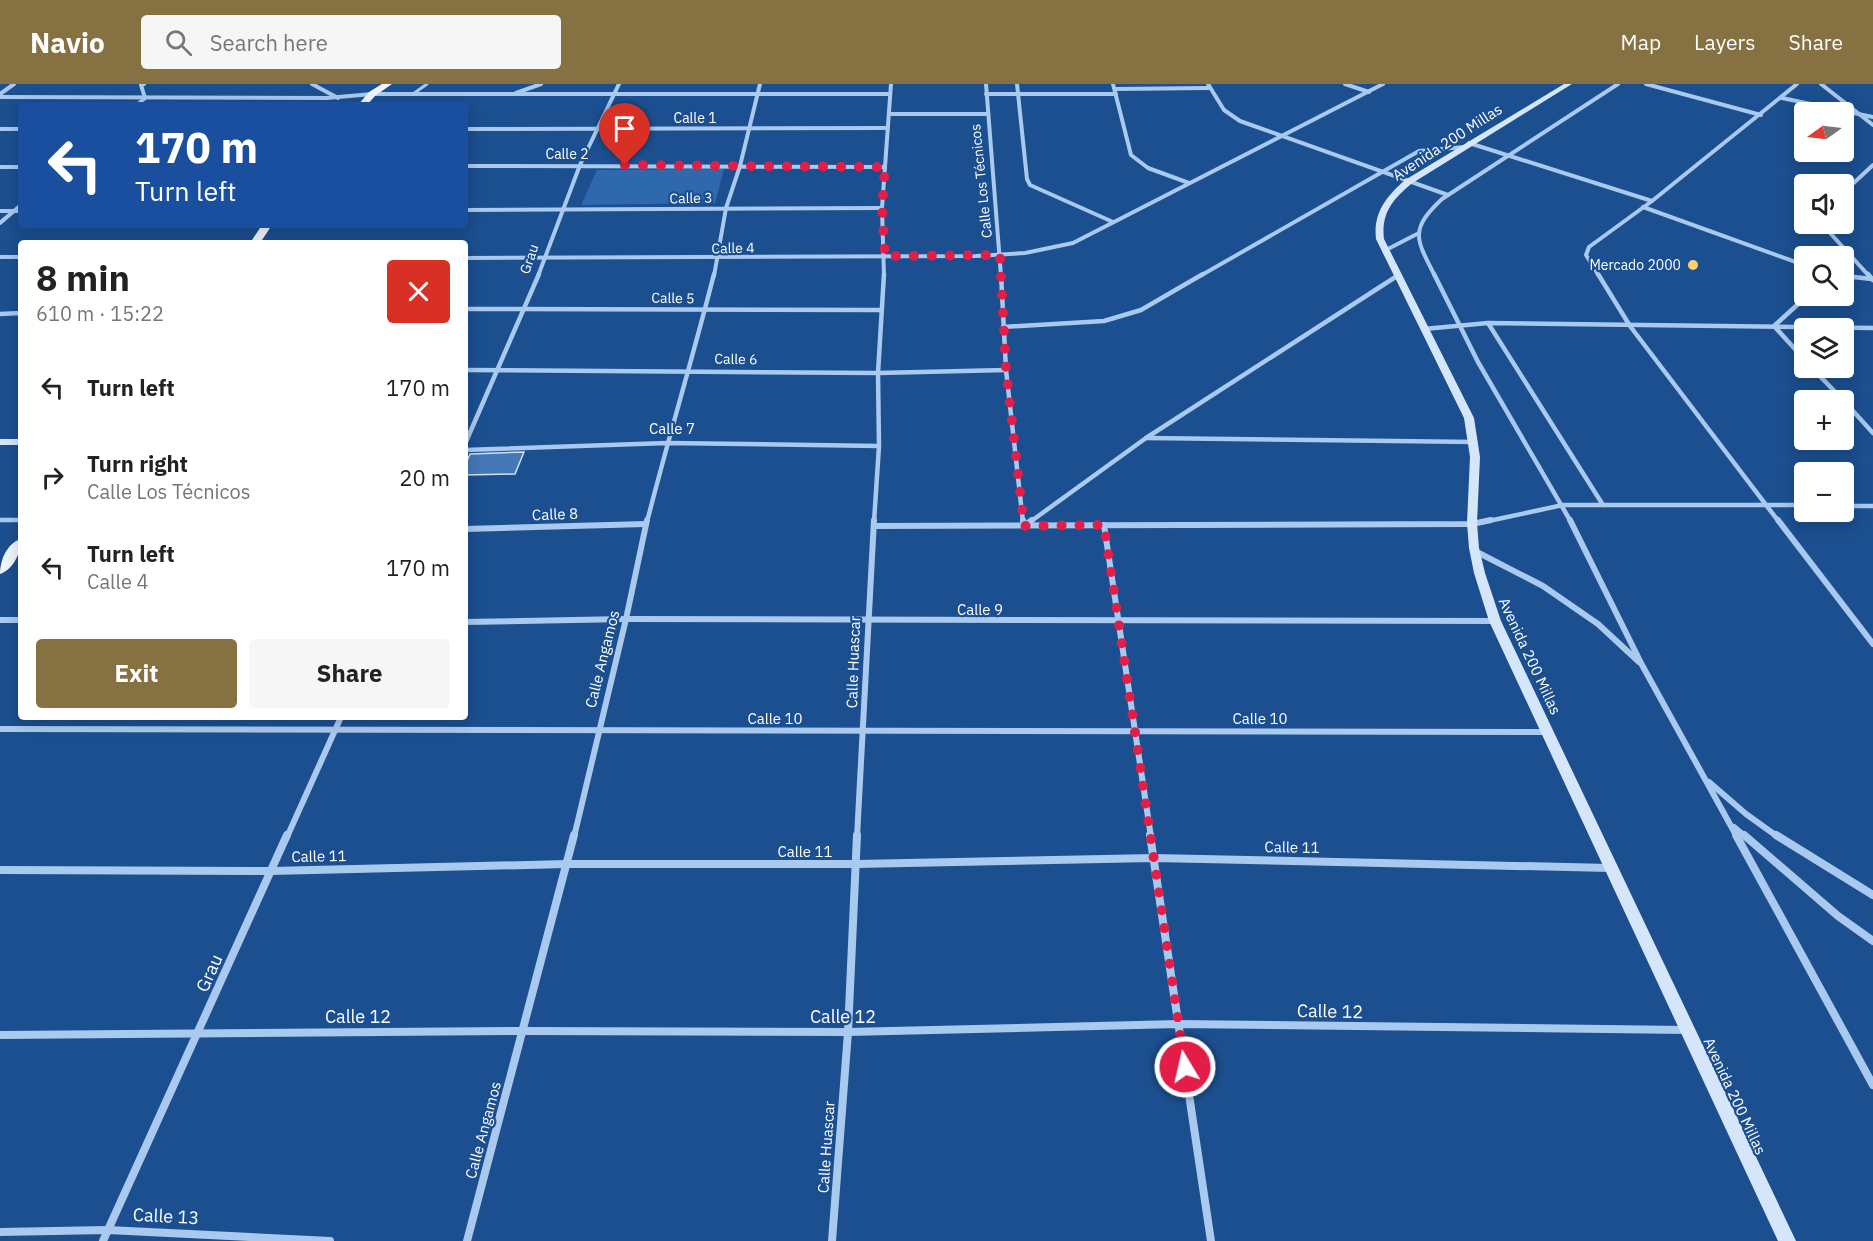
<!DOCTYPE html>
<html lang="en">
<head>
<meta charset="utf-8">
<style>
  :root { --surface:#fff; --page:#f6f6f6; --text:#222; --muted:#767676; --accent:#857141 }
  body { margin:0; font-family:"IBM Plex Sans",sans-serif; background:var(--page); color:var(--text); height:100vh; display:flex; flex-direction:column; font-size:22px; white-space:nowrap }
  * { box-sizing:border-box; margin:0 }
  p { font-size:20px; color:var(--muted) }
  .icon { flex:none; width:33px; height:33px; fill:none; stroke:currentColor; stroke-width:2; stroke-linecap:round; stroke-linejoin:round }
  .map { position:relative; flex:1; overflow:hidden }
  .sheet { position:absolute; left:18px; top:156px; width:450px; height:480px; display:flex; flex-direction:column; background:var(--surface); border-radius:6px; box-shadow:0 3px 15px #0003 }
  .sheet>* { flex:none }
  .guide { position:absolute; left:18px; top:18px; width:450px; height:126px; border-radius:6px; box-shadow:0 3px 15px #0003; background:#1a4fa0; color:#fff; overflow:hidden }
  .needle { width:39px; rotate:256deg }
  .fabs { position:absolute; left:1794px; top:18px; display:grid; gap:12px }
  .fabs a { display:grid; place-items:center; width:60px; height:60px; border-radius:6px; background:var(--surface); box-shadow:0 3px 15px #0003; font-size:30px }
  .pin { position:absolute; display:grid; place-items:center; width:51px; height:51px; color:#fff; margin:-62px -26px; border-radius:50% 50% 50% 0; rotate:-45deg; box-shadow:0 0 6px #0007 }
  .pin .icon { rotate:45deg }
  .me { position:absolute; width:66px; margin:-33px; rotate:351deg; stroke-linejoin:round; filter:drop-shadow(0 0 4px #0008) }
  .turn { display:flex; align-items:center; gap:21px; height:126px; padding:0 18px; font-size:27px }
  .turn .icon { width:78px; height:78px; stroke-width:2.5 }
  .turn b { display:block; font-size:42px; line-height:51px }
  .round { display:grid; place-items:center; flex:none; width:63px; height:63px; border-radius:6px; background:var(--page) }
  .head { display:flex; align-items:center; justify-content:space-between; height:102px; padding:0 18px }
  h1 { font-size:36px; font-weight:700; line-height:45px }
  .primary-button { display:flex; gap:12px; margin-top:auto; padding:12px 18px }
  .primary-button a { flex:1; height:69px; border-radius:6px; background:var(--accent); color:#fff; font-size:24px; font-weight:700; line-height:69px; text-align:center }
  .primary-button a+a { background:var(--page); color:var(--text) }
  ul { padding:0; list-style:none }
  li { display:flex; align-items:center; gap:18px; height:90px; padding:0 18px }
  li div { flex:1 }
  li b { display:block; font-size:22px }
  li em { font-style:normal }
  header { display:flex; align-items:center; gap:36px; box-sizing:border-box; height:84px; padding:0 30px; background:var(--accent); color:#fff }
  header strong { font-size:28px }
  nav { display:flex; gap:33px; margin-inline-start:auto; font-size:21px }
  .search { width:420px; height:54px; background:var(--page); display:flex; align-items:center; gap:15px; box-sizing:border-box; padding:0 21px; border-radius:6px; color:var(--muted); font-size:22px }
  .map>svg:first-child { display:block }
  .green { fill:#2e69ad }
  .building { fill:#4478b7; stroke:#cfe3fa; stroke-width:1.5 }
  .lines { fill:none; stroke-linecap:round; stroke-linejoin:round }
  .lane { stroke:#a9c9ee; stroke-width:3 }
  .street-far3 { stroke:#a9c9ee; stroke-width:4 }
  .street-far2 { stroke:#a9c9ee; stroke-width:4.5 }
  .street-far1 { stroke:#a9c9ee; stroke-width:6 }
  .street { stroke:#a9c9ee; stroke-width:8 }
  .secondary { fill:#d6e6fa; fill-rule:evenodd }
  .primary { fill:#f0f6ff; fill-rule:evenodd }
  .route { stroke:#e11d48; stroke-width:10; stroke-dasharray:0 18 }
  .poi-dot { fill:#ffd166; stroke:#1b4f8f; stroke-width:2 }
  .labels { text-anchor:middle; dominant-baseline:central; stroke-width:4.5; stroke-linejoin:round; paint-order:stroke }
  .far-street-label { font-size:14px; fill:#fff; stroke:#1b4f8f }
  .far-poi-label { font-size:14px; fill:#fff; stroke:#1b4f8f; text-anchor:end }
  .street-label { font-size:15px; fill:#fff; stroke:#1b4f8f }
  .near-street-label { font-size:18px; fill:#fff; stroke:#1b4f8f }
</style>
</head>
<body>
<header>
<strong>Navio</strong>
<div class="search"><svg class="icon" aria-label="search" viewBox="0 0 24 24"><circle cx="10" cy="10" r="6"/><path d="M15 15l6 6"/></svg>Search here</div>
<nav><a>Map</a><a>Layers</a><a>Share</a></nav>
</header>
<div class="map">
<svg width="1873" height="1157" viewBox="0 0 1873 1157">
  <rect width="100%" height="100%" fill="#1b4f8f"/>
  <path class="green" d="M 724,85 L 715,119 L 581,121 L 597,86 Z"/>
  <path class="building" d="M 524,368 L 515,390 L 465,391 L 465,382 L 470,370 Z"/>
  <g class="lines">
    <path class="lane" d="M 413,10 L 427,0"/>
    <g class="street-far3">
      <path d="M 312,0 L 338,14"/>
      <path d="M 986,0 L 1001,192"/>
      <path d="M 1017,0 L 1027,95 L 1030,101 L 1113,138"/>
      <path d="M 1113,0 L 1131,71 L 1148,84 L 1189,99"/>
      <path d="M 1208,0 L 1224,26 L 1240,37 L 1448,111"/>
      <path d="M 1345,0 L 1369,8"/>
      <path d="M 1646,0 L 1761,31"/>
      <path d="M 1821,0 L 1873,41"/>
      <path d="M 1115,5 L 1209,4"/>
      <path d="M 516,9 L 541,0"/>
      <path d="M 0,10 L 14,0"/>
      <path d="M 986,10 L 1116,10"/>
      <path d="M 0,13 L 327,14 L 372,10 L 890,10"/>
      <path d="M 1782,14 L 1873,33"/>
      <path d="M 137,21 L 145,14 L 141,1 L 144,0"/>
      <path d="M 890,30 L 987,30"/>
      <path d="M 0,45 L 21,45"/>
      <path d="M 465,45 L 888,44"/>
      <path d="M 1469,59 L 1652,117"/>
      <path d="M 465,82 L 885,83"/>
      <path d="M 0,83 L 21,83"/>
      <path d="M 1844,108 L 1873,81"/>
      <path d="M 1643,123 L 1804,181"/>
      <path d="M 465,126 L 882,124"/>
      <path d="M 0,127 L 21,127"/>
      <path d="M 0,139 L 21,121"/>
      <path d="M 1822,140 L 1869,192"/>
      <path d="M 1384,167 L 1417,150"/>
      <path d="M 0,173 L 21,173"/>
      <path d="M 465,174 L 976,172 L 1025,169 L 1073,159 L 1383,0"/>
      <path d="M 538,192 L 580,81 L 619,0"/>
      <path d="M 714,192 L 726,124 L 740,82 L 760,0"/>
      <path d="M 884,192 L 882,124 L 891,0"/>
      <path d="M 1200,192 L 1419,67 L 1464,63"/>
      <path d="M 1435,192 C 1416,155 1409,146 1442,115 L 1618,0"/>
      <path d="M 1599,192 L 1586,171 L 1589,163 L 1652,117 L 1797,0"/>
    </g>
    <g class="street-far2">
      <path d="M 1001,190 L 1006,286 L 1023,438"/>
      <path d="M 1434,190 L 1478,278 L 1571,438"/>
      <path d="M 1598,190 L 1630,242 L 1779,438"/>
      <path d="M 1868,190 L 1873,196"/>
      <path d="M 1844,192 L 1872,195"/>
      <path d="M 465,225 L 880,226"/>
      <path d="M 0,230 L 21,229"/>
      <path d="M 1488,239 L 1603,421"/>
      <path d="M 1003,243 L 1104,237 L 1141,226 L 1203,190"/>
      <path d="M 1424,245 L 1488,239 L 1873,244"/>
      <path d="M 1804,275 L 1774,242 L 1807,212"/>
      <path d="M 1812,284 L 1843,316"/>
      <path d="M 465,286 L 878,289 L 1006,286"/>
      <path d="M 1844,317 L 1873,349"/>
      <path d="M 1146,354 L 1475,358"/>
      <path d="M 465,360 L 539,190"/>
      <path d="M 465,366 L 667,359 L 879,362"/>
      <path d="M 1844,422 L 1873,422"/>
      <path d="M 0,436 L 21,436"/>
      <path d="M 647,438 C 668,355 693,273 714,190"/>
      <path d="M 874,438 L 879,362 L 878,289 L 884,190"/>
      <path d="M 1030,438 L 1146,354 L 1397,192"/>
      <path d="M 1484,438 L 1563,421 L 1804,421"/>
    </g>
    <g class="street-far1">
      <path d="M 1023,436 L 1024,442 L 1032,436"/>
      <path d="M 1570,436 L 1642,581 L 1737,753"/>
      <path d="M 1778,436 L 1873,560"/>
      <path d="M 1104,441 L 1151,753"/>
      <path d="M 874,442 L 1472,440 L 1491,436"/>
      <path d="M 465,445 L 646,440"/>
      <path d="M 1475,467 L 1543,502 L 1598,540 L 1639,578"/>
      <path d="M 0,536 L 21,536"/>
      <path d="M 465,538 L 626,535 L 1495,537"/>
      <path d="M 0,645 L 1548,648"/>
      <path d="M 1709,698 L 1746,730 L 1778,753"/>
      <path d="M 1734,743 L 1746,753"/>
      <path d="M 287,753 L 341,633"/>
      <path d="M 574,753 L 626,535 L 647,436"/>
      <path d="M 857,753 L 874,436"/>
    </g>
    <g class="street">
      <path d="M 1150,751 L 1211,1157"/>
      <path d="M 1736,751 L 1873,1001"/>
      <path d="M 1744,751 L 1838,832 L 1873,857"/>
      <path d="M 1776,751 L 1873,811"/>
      <path d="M 0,786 L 271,787 L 567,780 L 857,780 L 1154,774 L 1610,784"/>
      <path d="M 0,951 L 524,947 L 848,948 L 1178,940 L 1686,946"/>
      <path d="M 0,1148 L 108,1146 L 330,1157"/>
      <path d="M 103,1157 L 287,751"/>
      <path d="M 467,1157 L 574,751"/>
      <path d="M 832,1157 L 848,948 L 857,751"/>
    </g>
    <g class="secondary">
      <path d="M 1564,0 L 1572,0 L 1411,100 C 1392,116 1381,130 1384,155 L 1474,334 L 1480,373 L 1477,439 L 1479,464 L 1485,489 L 1501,537 L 1796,1157 L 1778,1157 L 1489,537 L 1474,489 L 1469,464 L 1467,439 L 1470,373 L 1464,334 L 1376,155 C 1373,129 1386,113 1405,96 Z"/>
      <rect x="0" y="355" width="21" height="6"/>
    </g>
    <g class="primary">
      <path d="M 382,0 L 392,0 L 375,12 L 367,21 L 358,21 L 369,8 Z"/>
      <path d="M 262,141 L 272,141 L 260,159 L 250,159 Z"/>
      <path d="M 21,455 C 21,468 14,485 0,490 C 0,476 7,459 21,455 Z"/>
    </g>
  </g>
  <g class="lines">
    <path class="route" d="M 625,81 L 885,83 L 882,124 L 885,172 L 1000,171 L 1006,286 L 1024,442 L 1104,441 L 1185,983"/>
  </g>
  <circle class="poi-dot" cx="1693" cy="181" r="6"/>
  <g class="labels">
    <g class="far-street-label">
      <text x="695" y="34">Calle 1</text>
      <text x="567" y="70">Calle 2</text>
      <text transform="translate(981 97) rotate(-96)">Calle Los Técnicos</text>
      <text transform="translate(691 114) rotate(-1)">Calle 3</text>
      <text transform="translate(733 164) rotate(-1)">Calle 4</text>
      <text transform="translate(529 175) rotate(-71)">Grau</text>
      <text transform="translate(673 214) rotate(1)">Calle 5</text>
      <text transform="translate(736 275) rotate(1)">Calle 6</text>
    </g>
    <g class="far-poi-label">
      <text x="1681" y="181">Mercado 2000</text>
    </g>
    <g class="street-label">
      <text transform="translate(1447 58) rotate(-33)">Avenida 200 Millas</text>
      <text x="672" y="344">Calle 7</text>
      <text transform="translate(555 430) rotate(-2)">Calle 8</text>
      <text x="980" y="525">Calle 9</text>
      <text transform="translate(1530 572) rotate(65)">Avenida 200 Millas</text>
      <text transform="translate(602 575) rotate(-76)">Calle Angamos</text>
      <text transform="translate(853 578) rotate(-88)">Calle Huascar</text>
      <text x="775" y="634">Calle 10</text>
      <text x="1260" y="634">Calle 10</text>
      <text transform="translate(1292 763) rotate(1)">Calle 11</text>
      <text x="805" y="767">Calle 11</text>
      <text transform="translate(319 772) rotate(-1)">Calle 11</text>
      <text transform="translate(1735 1012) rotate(65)">Avenida 200 Millas</text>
      <text transform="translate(483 1046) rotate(-75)">Calle Angamos</text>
      <text transform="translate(826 1063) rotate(-86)">Calle Huascar</text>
    </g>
    <g class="near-street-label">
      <text transform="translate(209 889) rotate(-66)">Grau</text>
      <text transform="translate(1330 927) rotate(1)">Calle 12</text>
      <text x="358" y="932">Calle 12</text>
      <text x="843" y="932">Calle 12</text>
      <text transform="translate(166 1132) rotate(3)">Calle 13</text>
    </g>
  </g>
</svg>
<div class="fabs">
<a><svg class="needle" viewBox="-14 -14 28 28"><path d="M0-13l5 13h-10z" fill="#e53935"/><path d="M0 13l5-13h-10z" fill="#767676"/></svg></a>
<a><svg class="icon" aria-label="sound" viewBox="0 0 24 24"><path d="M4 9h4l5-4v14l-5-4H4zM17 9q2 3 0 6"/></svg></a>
<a><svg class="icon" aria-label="search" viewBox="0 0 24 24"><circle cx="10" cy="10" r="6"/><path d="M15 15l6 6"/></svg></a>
<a><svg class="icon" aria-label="layers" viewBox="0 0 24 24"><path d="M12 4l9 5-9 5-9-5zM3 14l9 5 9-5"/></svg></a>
<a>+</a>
<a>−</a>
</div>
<div class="pin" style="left:625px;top:81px;background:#d93025"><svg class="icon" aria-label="arrive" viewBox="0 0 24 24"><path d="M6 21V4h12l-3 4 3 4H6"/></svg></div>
<svg class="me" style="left:1185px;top:983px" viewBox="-20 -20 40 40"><circle r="17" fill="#e11d48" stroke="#fff" stroke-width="3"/><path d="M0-11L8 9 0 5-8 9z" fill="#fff"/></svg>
<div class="guide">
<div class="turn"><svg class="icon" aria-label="left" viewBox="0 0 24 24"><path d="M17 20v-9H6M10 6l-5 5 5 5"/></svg><div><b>170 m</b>Turn left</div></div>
</div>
<section class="sheet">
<div class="head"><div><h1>8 min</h1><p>610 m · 15:22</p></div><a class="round" style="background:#d93025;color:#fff"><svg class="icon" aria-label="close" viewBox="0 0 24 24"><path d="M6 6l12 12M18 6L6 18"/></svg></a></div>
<ul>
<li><svg class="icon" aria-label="left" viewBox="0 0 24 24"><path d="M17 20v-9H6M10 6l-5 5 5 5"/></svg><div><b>Turn left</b></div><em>170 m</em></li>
<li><svg class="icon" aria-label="right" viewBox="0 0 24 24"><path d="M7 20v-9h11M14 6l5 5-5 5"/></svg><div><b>Turn right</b><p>Calle Los Técnicos</p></div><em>20 m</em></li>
<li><svg class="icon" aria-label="left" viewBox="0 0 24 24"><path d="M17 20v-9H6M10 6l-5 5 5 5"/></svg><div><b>Turn left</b><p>Calle 4</p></div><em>170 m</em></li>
</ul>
<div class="primary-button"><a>Exit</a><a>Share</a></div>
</section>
</div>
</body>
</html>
